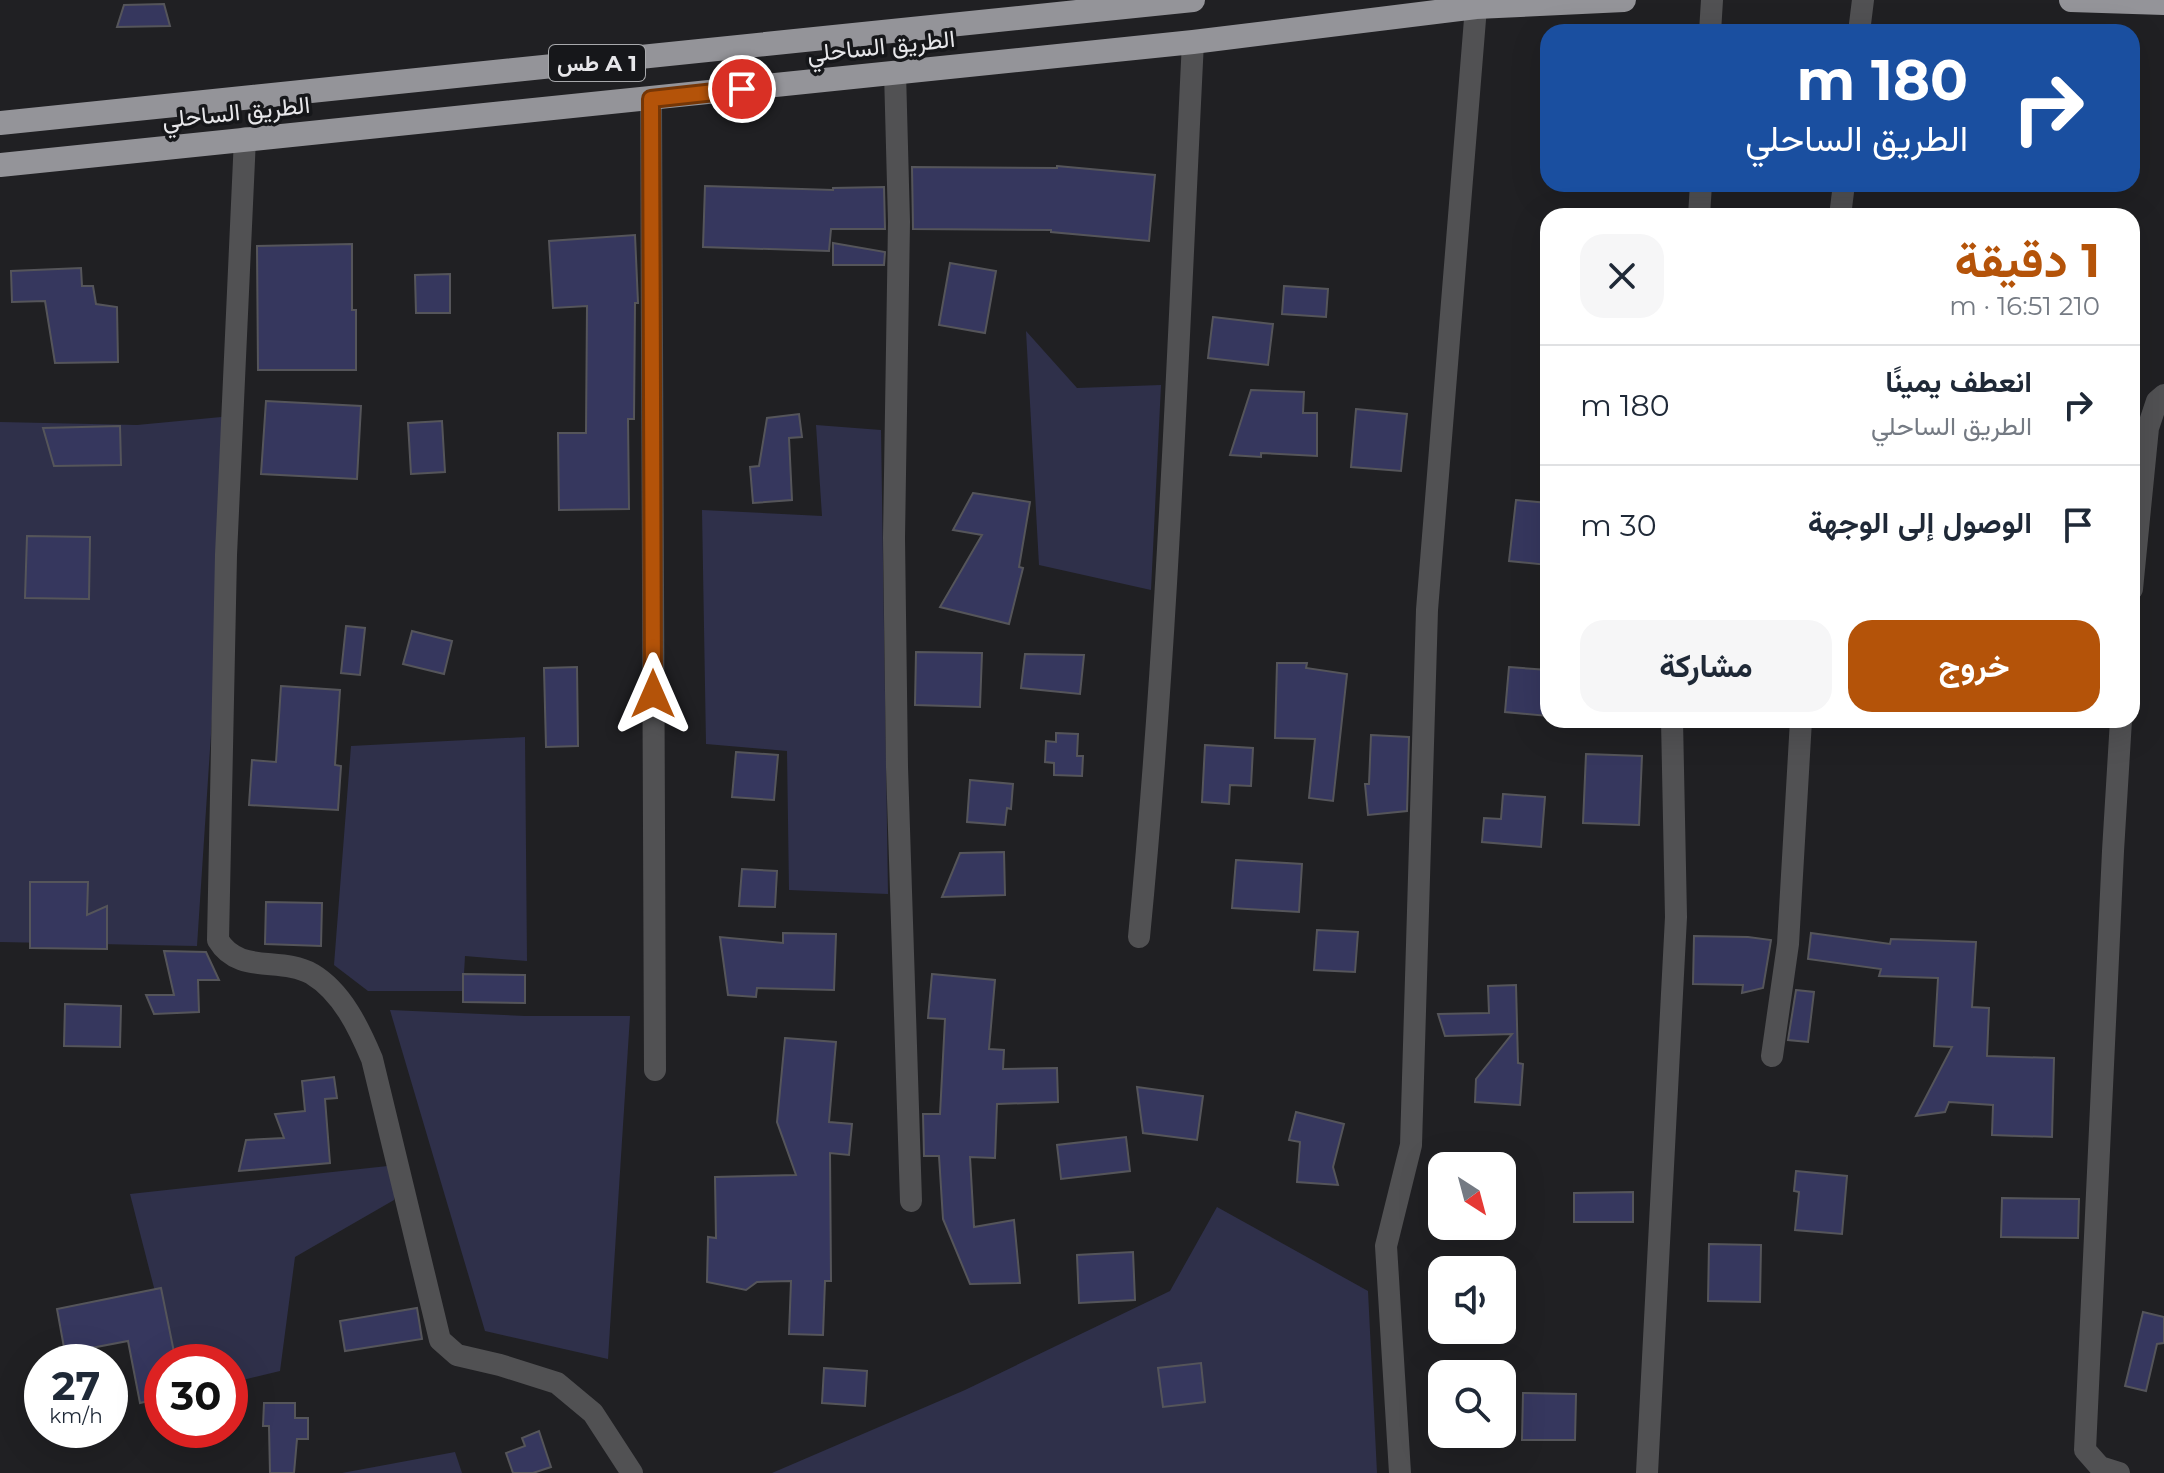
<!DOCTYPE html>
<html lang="ar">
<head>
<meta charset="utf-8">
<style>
  :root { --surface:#fff; --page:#f6f6f7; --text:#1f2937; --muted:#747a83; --line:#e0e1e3; --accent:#b45309 }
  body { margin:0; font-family:Montserrat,Vazirmatn,sans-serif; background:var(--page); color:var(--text); direction:rtl; height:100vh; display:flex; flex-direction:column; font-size:30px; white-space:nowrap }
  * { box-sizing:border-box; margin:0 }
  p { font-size:26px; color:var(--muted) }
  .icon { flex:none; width:44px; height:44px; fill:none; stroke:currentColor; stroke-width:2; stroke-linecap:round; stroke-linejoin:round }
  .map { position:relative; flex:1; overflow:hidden; direction:ltr }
  .sheet { position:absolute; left:1540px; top:208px; width:600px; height:520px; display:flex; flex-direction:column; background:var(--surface); border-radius:24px; box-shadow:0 8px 32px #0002; direction:rtl }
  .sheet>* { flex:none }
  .banner { position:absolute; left:1540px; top:24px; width:600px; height:168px; border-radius:24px; box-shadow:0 8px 32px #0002; direction:rtl; background:#1a4fa0; color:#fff; overflow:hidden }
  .needle { width:52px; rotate:144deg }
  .fabs { position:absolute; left:1428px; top:1152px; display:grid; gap:16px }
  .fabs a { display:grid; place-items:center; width:88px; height:88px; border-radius:16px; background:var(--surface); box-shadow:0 8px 32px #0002; font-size:40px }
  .speed { position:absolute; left:24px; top:1344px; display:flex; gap:16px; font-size:40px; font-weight:700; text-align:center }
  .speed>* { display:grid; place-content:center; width:104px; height:104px; border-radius:50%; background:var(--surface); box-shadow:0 8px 32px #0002; line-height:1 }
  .speed small { font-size:20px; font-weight:400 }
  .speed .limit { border:12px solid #d22; background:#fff; color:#111 }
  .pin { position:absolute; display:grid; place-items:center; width:68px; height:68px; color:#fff; margin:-34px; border:4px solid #fff; border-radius:50%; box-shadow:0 2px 8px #0007 }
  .me { position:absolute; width:88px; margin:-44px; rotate:0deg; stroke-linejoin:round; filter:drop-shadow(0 0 6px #0008) }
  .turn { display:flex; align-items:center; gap:28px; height:168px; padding:0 40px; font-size:36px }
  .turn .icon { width:104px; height:104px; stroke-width:2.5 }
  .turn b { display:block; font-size:56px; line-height:68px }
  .round { display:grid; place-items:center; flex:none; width:84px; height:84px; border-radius:24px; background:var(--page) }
  .head { display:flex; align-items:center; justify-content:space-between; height:136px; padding:0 40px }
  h1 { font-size:48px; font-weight:700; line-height:60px; color:var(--accent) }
  .cta { display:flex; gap:16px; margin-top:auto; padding:16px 40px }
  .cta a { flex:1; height:92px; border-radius:24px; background:var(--accent); color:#fff; font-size:32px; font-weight:700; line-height:92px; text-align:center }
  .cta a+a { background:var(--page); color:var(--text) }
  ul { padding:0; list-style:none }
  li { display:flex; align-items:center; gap:24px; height:120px; padding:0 40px; border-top:2px solid var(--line) }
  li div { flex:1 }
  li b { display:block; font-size:30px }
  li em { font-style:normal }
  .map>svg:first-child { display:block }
  .green { fill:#2f304a }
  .building { fill:#36375e; stroke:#55555a; stroke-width:2 }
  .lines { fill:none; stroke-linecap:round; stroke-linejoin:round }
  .street { stroke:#515153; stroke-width:22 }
  .highway { stroke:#949499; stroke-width:24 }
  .route-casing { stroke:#753606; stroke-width:20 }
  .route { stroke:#b45309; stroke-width:14 }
  .labels { text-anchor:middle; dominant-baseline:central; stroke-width:7; stroke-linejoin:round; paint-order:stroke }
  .shield { fill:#16171a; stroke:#a8a9ac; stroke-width:2 }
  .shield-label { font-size:22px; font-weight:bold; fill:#e7e7ea }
  .street-label { font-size:24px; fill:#e7e7ea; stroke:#16171a }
</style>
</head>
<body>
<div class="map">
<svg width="2164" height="1473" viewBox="0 0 2164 1473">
  <rect width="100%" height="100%" fill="#202023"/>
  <g class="green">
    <path d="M 1026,331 L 1077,388 L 1161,385 L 1151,590 L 1039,565 Z"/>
    <path d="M 232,416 L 197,946 L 0,942 L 0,422 L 137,425 Z"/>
    <path d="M 816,425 L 881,430 L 888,894 L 789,890 L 787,751 L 706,744 L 702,510 L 822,516 Z"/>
    <path d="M 525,737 L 527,961 L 465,956 L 463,991 L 368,991 L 334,965 L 351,746 Z"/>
    <path d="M 390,1010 L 525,1016 L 630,1016 L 608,1359 L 485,1331 Z"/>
    <path d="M 397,1165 L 394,1200 L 295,1257 L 280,1371 L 230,1383 L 230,1362 L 173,1362 L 130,1194 Z"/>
    <path d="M 1217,1207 L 1368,1291 L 1377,1473 L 772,1473 L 965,1390 L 1170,1291 Z"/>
    <path d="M 455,1452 L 462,1473 L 342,1473 Z"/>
  </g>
  <g class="building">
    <path d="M 164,4 L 170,26 L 117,27 L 124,5 Z"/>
    <path d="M 1057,166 L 1155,175 L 1149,241 L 1051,232 L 1051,230 L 913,229 L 912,167 L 1057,168 Z"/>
    <path d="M 705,186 L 833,190 L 833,188 L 884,187 L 885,229 L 831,229 L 829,251 L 703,247 Z"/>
    <path d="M 635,235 L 638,303 L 635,303 L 634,419 L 628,419 L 629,509 L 559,510 L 558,433 L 586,433 L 587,306 L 553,308 L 549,241 Z"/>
    <path d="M 833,243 L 885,252 L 884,265 L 833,265 Z"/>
    <path d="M 352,244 L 352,310 L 356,310 L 356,370 L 258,370 L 257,246 Z"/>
    <path d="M 950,263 L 996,271 L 985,333 L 939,325 Z"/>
    <path d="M 81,268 L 82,286 L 93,286 L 96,304 L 117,307 L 118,362 L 55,363 L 45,301 L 12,302 L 11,271 Z"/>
    <path d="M 450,274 L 450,313 L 416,313 L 415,275 Z"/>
    <path d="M 1284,286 L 1328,289 L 1326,317 L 1282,314 Z"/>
    <path d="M 1213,317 L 1273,324 L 1268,365 L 1208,358 Z"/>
    <path d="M 1251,390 L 1304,392 L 1303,413 L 1317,413 L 1317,456 L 1261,453 L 1261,457 L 1230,455 Z"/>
    <path d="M 266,401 L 361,406 L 357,479 L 261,474 Z"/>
    <path d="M 1356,409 L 1407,414 L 1401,471 L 1351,467 Z"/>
    <path d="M 799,414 L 802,437 L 789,438 L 792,500 L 753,503 L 750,467 L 759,466 L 767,418 Z"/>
    <path d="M 442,421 L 445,472 L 411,474 L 408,423 Z"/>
    <path d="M 120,426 L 121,465 L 54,466 L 43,428 Z"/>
    <path d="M 973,493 L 1030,502 L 1019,567 L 1023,568 L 1009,624 L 940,607 L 982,535 L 953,530 Z"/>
    <path d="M 1516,500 L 1548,503 L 1548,565 L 1509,561 Z"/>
    <path d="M 27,536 L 90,537 L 89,599 L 25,598 Z"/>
    <path d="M 346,626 L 365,628 L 360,675 L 341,673 Z"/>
    <path d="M 412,631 L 452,641 L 444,674 L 403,664 Z"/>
    <path d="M 916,652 L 982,653 L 980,707 L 915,705 Z"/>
    <path d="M 1025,654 L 1084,655 L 1080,694 L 1021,688 Z"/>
    <path d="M 1277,663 L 1307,663 L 1306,668 L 1347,674 L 1333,801 L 1309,798 L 1315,739 L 1275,738 Z"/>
    <path d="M 577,667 L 578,746 L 546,747 L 544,668 Z"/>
    <path d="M 1509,667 L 1548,670 L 1548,716 L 1505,712 Z"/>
    <path d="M 281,686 L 340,690 L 335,765 L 341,766 L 338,810 L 249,805 L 252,760 L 276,762 Z"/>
    <path d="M 1056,733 L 1078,734 L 1077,756 L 1083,756 L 1082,776 L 1054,775 L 1054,763 L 1045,762 L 1046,741 L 1056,742 Z"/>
    <path d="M 1371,735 L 1409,737 L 1407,811 L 1368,815 L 1365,784 L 1369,784 Z"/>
    <path d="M 1205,745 L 1253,748 L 1251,786 L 1230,785 L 1229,804 L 1202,802 Z"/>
    <path d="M 736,752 L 778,755 L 774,800 L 732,797 Z"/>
    <path d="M 1586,754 L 1642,756 L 1639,825 L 1583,823 Z"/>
    <path d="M 970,780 L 1013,784 L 1011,809 L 1007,808 L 1005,825 L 967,822 Z"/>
    <path d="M 1503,794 L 1545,797 L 1541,847 L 1482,842 L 1484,818 L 1501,819 Z"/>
    <path d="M 1004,852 L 1005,895 L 942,897 L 960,853 Z"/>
    <path d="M 1236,860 L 1302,864 L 1299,912 L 1232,908 Z"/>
    <path d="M 742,869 L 777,871 L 775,907 L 739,906 Z"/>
    <path d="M 30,882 L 88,882 L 87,915 L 107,906 L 107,949 L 30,948 Z"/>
    <path d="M 266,902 L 322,903 L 321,946 L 265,944 Z"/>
    <path d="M 1317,930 L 1358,932 L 1355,972 L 1314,970 Z"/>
    <path d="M 783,933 L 836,934 L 834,990 L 757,988 L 756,997 L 728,995 L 720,937 L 783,943 Z"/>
    <path d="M 1811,933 L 1890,944 L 1891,939 L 1976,942 L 1972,1007 L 1989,1008 L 1987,1056 L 2054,1058 L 2052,1137 L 1992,1135 L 1993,1105 L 1949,1102 L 1945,1112 L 1916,1116 L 1952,1047 L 1934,1046 L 1938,978 L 1879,976 L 1881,969 L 1808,959 Z"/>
    <path d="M 1694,936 L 1748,937 L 1771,940 L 1763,988 L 1742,993 L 1743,985 L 1693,984 Z"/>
    <path d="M 164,951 L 206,952 L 219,980 L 198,980 L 199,1012 L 154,1014 L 146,995 L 174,995 Z"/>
    <path d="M 463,974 L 525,975 L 525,1003 L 463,1002 Z"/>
    <path d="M 932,974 L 995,980 L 989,1049 L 1004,1050 L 1003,1069 L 1057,1068 L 1058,1102 L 997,1104 L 995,1158 L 970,1157 L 974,1227 L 1014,1220 L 1020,1283 L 970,1284 L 943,1219 L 939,1156 L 924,1156 L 923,1114 L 940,1114 L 945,1019 L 928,1018 Z"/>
    <path d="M 1516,985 L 1518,1063 L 1523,1064 L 1520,1105 L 1475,1102 L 1476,1079 L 1512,1034 L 1445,1036 L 1438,1014 L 1489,1013 L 1488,986 Z"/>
    <path d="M 1796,990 L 1814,992 L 1808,1042 L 1788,1040 Z"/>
    <path d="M 65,1004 L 121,1006 L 120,1047 L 64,1046 Z"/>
    <path d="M 785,1038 L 836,1042 L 829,1122 L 852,1124 L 849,1155 L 830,1153 L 831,1281 L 825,1281 L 823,1335 L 789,1334 L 791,1281 L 757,1282 L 746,1290 L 707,1282 L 708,1237 L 716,1238 L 715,1177 L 796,1175 L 777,1122 Z"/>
    <path d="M 334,1077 L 337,1098 L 325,1099 L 330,1163 L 239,1171 L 246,1140 L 284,1138 L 275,1114 L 305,1111 L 302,1081 Z"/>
    <path d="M 1137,1087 L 1203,1096 L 1197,1140 L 1143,1133 Z"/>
    <path d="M 1296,1112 L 1344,1124 L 1333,1167 L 1338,1185 L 1297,1182 L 1300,1142 L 1289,1140 Z"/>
    <path d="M 1126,1137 L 1130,1171 L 1061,1179 L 1057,1145 Z"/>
    <path d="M 1796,1171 L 1847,1176 L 1842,1234 L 1795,1230 L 1799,1192 L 1794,1191 Z"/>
    <path d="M 1633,1192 L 1633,1222 L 1574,1222 L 1574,1193 Z"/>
    <path d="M 2002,1198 L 2079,1199 L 2078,1238 L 2001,1237 Z"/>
    <path d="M 1709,1244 L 1761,1245 L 1760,1302 L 1708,1301 Z"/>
    <path d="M 1133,1252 L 1135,1300 L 1079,1303 L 1077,1255 Z"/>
    <path d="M 161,1288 L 176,1362 L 162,1362 L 162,1398 L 140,1403 L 128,1341 L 65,1353 L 57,1309 Z"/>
    <path d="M 417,1308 L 422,1339 L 345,1351 L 340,1321 Z"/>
    <path d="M 2143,1312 L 2164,1317 L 2164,1343 L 2157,1344 L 2146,1391 L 2125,1386 Z"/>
    <path d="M 1201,1363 L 1205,1402 L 1163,1407 L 1158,1368 Z"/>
    <path d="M 824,1368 L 867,1371 L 865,1406 L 822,1403 Z"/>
    <path d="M 1523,1393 L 1576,1394 L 1575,1440 L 1522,1440 Z"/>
    <path d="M 264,1403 L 295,1403 L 295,1418 L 308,1418 L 308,1439 L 297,1439 L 294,1473 L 270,1473 L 269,1426 L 263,1426 Z"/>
    <path d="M 539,1431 L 551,1467 L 533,1473 L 513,1473 L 506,1453 L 525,1446 L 522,1438 Z"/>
  </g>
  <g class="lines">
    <g class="street">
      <path d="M 1710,32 L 1712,0"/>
      <path d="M 1859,32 L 1863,0"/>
      <path d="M 895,72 L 899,222 L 894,538 L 897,767 L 911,1201"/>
      <path d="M 651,99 L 655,1070"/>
      <path d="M 245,138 L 226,555 L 218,940 C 239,975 280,956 312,974 C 342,992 359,1028 372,1059 L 440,1340 L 457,1355 L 500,1365 L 557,1383 L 593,1413 L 632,1473"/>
      <path d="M 1699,216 L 1701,184"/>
      <path d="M 1840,216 L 1844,184"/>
      <path d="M 2132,589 L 2148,428 L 2157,401 L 2164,395"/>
      <path d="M 1139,937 C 1168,640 1178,341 1193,42"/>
      <path d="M 1772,1056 L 1788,944 L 1801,720"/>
      <path d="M 1400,1473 L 1386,1246 L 1411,1145 L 1427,610 L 1476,7"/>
      <path d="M 1647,1473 L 1676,917 L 1672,720"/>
      <path d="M 2119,1473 L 2100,1467 L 2085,1450 L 2113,851 L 2121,720"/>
    </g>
    <g class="highway">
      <path d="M 2071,0 L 2164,3"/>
      <path d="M 0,123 L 1193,0"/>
      <path d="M 0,165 L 1193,42 L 1476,7 L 1624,0"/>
    </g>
  </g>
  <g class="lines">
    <defs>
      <path id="route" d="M 653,694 L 651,99 L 742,89"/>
    </defs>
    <use href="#route" class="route-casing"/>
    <use href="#route" class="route"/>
  </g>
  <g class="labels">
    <rect class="shield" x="549" y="45" width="96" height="36" rx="6"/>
    <g class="shield-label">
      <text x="597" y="63">طس A 1</text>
    </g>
    <g class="street-label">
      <text transform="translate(881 46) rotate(-6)">الطريق الساحلي</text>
      <text transform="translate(236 112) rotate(-6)">الطريق الساحلي</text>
    </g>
  </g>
</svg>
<div class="fabs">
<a><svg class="needle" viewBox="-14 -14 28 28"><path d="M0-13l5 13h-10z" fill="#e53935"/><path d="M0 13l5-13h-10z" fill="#747a83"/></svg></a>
<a><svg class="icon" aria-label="sound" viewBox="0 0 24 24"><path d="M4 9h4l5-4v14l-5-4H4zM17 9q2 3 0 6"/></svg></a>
<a><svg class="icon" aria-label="search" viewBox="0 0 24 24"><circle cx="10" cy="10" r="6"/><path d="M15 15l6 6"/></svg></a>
</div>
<div class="speed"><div>27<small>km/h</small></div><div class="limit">30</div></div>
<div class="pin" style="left:742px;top:89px;background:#d93025"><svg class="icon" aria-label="arrive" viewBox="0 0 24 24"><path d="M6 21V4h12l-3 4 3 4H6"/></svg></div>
<svg class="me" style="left:653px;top:694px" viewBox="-20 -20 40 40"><path d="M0-17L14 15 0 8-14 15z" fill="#b45309" stroke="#fff" stroke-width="4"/></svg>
<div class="banner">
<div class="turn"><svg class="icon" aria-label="right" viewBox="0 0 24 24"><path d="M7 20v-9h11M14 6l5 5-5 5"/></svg><div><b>180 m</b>الطريق الساحلي</div></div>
</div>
<section class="sheet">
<div class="head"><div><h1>1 دقيقة</h1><p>210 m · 16:51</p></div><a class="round"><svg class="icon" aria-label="close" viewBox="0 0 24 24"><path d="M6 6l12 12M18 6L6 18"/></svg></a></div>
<ul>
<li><svg class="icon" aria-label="right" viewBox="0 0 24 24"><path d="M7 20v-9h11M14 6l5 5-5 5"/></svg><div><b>انعطف يمينًا</b><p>الطريق الساحلي</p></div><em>180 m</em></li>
<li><svg class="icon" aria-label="arrive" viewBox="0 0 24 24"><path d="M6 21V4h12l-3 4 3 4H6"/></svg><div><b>الوصول إلى الوجهة</b></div><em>30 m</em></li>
</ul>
<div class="cta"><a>خروج</a><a>مشاركة</a></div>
</section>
</div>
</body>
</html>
